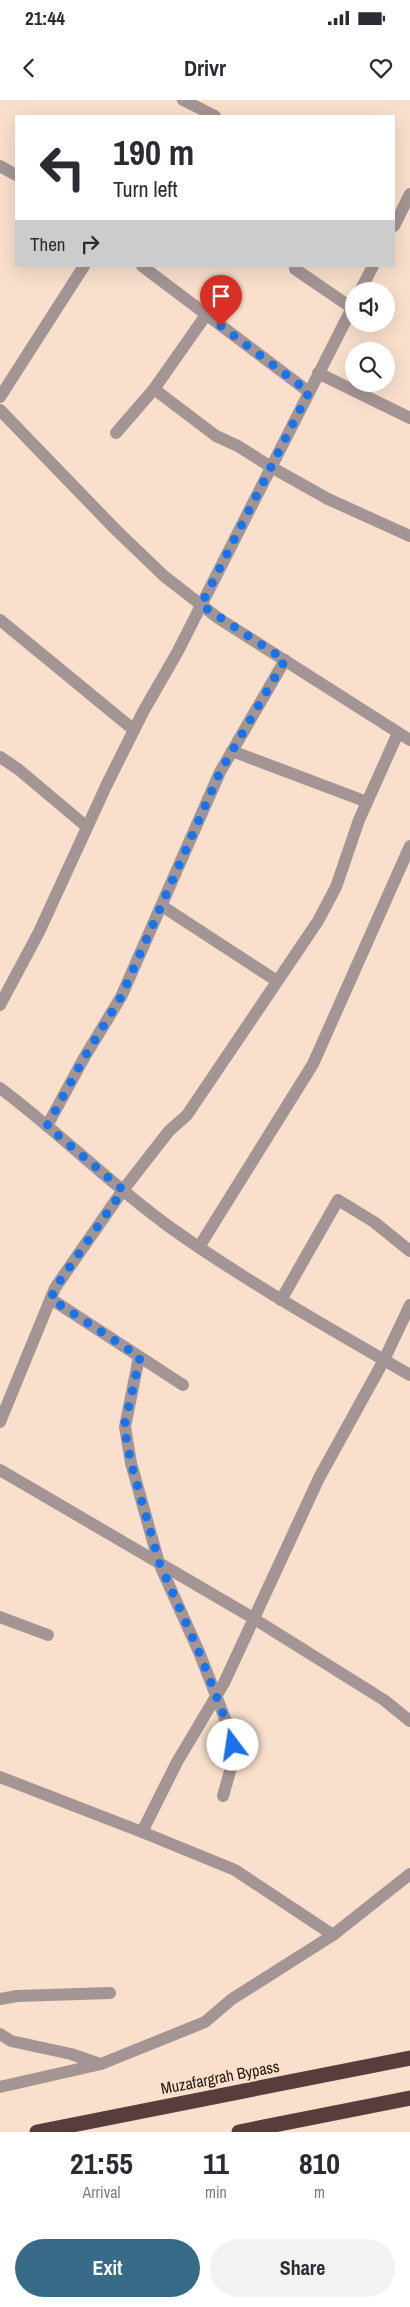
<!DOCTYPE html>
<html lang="en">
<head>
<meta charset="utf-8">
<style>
  :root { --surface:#fff; --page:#f2f2f3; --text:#2b2b33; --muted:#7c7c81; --accent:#376b88 }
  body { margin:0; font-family:"Archivo Narrow",sans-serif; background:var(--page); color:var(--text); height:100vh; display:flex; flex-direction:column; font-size:19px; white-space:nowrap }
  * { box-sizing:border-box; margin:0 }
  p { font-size:16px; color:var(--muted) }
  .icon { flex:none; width:28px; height:28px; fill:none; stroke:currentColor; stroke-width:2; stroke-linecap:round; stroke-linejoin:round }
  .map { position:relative; height:2032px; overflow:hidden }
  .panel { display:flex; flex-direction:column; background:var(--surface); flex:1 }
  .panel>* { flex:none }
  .banner { position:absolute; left:15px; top:15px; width:380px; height:152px; border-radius:0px; box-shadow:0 5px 20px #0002; background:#fff; color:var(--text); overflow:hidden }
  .buttons { position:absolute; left:345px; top:182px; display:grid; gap:10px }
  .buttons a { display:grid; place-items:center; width:50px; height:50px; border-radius:50%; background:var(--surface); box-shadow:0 5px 20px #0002; font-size:25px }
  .pin { position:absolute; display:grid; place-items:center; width:42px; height:42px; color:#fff; margin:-51px -21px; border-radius:50% 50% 50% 0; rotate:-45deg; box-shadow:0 0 5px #0007 }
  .pin .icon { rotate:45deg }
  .me { position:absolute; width:55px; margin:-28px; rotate:346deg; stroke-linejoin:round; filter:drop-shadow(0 0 4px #0008) }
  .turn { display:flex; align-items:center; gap:18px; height:105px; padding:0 15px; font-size:22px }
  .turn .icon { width:65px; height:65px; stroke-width:2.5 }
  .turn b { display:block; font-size:35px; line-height:42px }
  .then { display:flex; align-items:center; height:48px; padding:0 15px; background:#0003; gap:10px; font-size:19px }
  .eta { display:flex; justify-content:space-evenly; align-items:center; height:85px; text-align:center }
  .eta b { font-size:30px; font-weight:700; line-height:35px }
  .cta { display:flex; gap:10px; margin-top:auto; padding:10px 15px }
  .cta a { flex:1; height:58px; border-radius:30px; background:var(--accent); color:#fff; font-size:20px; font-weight:700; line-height:58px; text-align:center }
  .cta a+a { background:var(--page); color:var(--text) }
  .status { display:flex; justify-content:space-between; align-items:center; height:35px; padding:0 25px; background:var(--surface); direction:ltr }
  .status svg { height:14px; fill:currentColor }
  header { display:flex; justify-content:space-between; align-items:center; height:65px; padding:0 15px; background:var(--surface); font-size:22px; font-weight:700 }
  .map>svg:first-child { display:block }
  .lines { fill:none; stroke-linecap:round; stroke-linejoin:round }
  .street { stroke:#a39594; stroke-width:12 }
  .highway { stroke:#583d3d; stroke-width:15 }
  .route { stroke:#1a73e8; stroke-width:9; stroke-dasharray:0 16.2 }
  .labels { text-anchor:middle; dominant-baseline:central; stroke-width:4; stroke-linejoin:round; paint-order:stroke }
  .street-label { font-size:16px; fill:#221913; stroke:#f9dfcc }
</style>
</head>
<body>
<div class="status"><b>21:44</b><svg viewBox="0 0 49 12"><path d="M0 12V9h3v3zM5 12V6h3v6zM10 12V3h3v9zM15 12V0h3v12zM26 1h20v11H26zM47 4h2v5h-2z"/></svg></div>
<header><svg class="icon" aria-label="back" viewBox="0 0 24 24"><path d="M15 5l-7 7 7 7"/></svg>Drivr<svg class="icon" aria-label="heart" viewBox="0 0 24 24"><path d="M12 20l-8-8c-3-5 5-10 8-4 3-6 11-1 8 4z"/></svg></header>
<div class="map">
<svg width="410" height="2032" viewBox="0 0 410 2032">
  <rect width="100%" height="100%" fill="#f9dfcc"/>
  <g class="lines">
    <g class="street">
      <path d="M 183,0 L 215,16"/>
      <path d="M 0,66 L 16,75"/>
      <path d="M 394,126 L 410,94"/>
      <path d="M 142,166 L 309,292"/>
      <path d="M 296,166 L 295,169 L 352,208"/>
      <path d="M 360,191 L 373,166"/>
      <path d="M 318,273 L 410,318"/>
      <path d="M 154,289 L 216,336 L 238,346 L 271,367 L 328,399 L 410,436"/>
      <path d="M 0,297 L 84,166"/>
      <path d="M 0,310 L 116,430 L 164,476 L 218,518 L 410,640"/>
      <path d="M 116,333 L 154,289 L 206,215"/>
      <path d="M 0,520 L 134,630"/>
      <path d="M 232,651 L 367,702"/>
      <path d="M 0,657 L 18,669 L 87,727"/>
      <path d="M 162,806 L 277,881"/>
      <path d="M 0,905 L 39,832 L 107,684 L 143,612 L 178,551 L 354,204"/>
      <path d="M 0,988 C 59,1032 111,1085 171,1128 C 247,1182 329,1228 410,1275"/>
      <path d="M 47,1026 L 84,958 L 121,897 L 220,672 L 285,560"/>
      <path d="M 199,1147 L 313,964 L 410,746"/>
      <path d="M 51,1199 L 183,1285"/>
      <path d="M 281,1200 L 338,1100 L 374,1122 L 410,1151"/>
      <path d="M 139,1257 L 125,1327 L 131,1363 L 159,1463 L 199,1552 L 231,1634 L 234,1657 L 223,1696"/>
      <path d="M 0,1322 L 55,1188 L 123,1090 L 169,1031 L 187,1015 L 318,821 L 336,787 L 359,720 L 398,633"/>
      <path d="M 0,1370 L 248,1515 L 384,1600 L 410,1621"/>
      <path d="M 0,1517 L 48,1535"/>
      <path d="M 0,1677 L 142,1732 L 235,1770 L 333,1835"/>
      <path d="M 142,1732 L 177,1662 L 224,1583 L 319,1378 L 384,1260 L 410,1205"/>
      <path d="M 0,1899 L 17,1896 L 110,1893"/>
      <path d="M 0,1934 L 11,1941 L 71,1954 L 100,1964"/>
      <path d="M 0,1987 L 101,1964 L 205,1922 L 232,1899 L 333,1835 L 410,1774"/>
    </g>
    <g class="highway">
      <path d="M 37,2032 L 410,1958"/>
      <path d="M 239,2032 L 410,1998"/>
    </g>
  </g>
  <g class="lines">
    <path class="route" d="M 221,226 L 309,292 L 201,505 L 285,560 L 220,672 L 121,897 L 84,958 L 47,1026 L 123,1090 L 55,1188 L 51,1199 L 140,1257 L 124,1327 L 131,1363 L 159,1462 L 199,1552 L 231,1634 L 233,1645"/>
  </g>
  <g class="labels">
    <g class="street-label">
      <text transform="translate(220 1977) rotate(-11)">Muzafargrah Bypass</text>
    </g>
  </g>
</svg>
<div class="buttons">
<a><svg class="icon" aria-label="sound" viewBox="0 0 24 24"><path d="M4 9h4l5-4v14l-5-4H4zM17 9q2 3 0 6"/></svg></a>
<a><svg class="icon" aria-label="search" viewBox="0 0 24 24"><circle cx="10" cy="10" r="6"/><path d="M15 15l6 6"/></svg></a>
</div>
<div class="pin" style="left:221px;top:226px;background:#d93025"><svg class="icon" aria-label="arrive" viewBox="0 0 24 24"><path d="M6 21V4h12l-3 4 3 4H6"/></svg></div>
<svg class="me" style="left:233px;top:1645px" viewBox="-20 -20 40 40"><circle r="19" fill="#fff"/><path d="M0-13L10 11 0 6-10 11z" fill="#1a73e8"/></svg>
<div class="banner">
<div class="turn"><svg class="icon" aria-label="left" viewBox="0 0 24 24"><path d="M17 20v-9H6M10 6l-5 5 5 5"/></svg><div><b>190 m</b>Turn left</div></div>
<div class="then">Then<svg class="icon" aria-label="right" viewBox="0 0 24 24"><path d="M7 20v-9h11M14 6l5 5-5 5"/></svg></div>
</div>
</div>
<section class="panel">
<div class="eta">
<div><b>21:55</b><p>Arrival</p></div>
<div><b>11</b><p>min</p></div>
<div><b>810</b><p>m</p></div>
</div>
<div class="cta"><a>Exit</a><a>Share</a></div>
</section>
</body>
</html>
